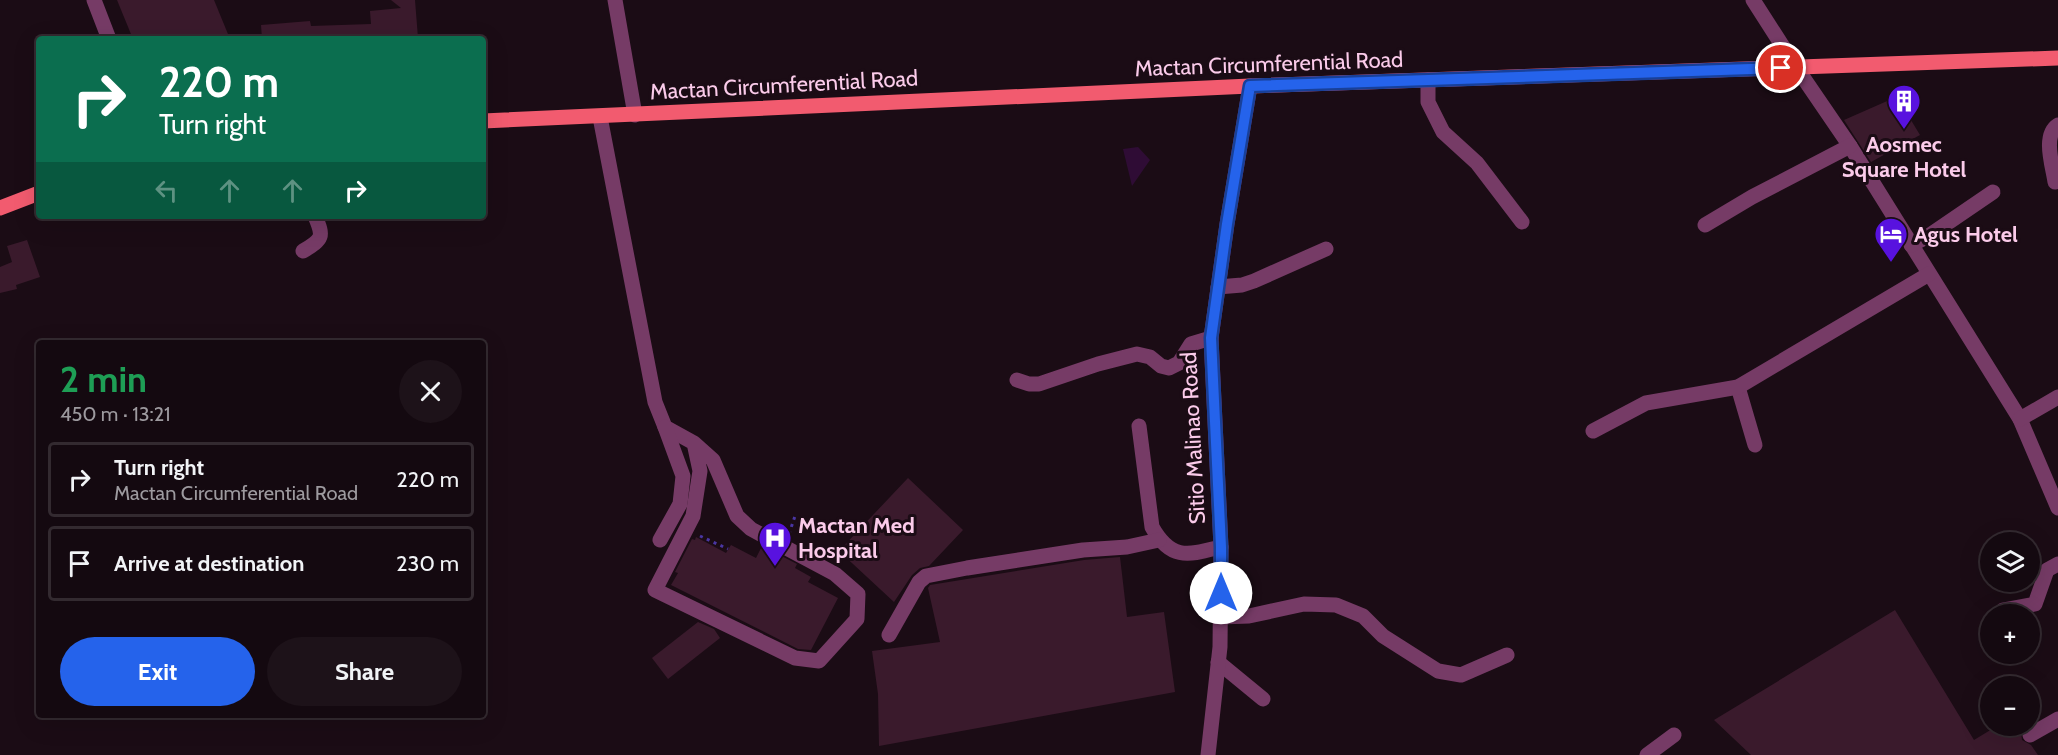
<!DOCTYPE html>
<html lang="en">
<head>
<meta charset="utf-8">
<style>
  :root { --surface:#140910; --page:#1d1219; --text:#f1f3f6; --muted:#9d9a9f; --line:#332a30; --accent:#2563eb }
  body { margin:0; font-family:Cabin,sans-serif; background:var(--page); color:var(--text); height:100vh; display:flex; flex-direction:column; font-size:22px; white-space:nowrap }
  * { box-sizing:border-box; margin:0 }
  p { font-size:20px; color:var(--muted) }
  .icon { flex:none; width:33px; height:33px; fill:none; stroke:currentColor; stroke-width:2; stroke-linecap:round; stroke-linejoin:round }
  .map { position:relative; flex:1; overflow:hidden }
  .details { position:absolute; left:36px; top:340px; width:450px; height:378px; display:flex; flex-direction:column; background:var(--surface); border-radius:6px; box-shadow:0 6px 24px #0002,0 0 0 2px var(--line) }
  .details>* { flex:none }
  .guide { position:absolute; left:36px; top:36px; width:450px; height:183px; border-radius:6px; box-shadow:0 6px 24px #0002,0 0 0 2px var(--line); background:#0b6e4f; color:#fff; overflow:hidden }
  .controls { position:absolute; left:1980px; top:532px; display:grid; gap:12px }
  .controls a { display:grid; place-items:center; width:60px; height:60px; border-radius:50%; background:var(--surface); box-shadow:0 6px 24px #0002,0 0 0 2px var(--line); font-size:30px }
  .pin { position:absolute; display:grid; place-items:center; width:51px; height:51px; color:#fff; margin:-26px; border:3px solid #fff; border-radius:50%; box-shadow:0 2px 6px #0007 }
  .me { position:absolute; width:66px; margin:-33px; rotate:0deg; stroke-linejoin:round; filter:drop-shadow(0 0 4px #0008) }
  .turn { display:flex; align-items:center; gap:21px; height:126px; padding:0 24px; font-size:27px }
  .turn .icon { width:78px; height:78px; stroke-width:2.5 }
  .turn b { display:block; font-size:42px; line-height:51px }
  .lanes { display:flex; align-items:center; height:57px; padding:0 24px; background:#0003; justify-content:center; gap:30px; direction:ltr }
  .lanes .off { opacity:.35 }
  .round { display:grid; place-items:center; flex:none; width:63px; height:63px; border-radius:32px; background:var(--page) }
  .summary { display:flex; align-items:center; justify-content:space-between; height:102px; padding:0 24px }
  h1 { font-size:36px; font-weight:700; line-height:45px; color:#1e9e55 }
  .primary-button { display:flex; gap:12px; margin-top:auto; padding:12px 24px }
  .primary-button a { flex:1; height:69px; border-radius:36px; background:var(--accent); color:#fff; font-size:24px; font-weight:700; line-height:69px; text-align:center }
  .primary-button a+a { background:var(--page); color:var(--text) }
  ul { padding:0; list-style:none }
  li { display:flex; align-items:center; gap:18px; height:75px; margin:0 12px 9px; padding:0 12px; border:3px solid var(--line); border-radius:6px }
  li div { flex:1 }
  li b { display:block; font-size:22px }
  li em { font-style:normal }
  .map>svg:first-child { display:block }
  .water { fill:#2f0c35 }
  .building { fill:#3a1a2c }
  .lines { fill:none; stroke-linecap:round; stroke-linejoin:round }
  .path { stroke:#4a36a3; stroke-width:3; stroke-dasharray:3 4.5; stroke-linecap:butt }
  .minor { stroke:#763b66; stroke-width:15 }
  .major { stroke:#f25b6f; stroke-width:15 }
  .route-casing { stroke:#184099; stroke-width:15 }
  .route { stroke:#2563eb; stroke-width:10 }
  .labels { text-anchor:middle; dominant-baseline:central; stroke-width:6; stroke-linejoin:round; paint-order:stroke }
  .street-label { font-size:22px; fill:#fbcbea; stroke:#1b0c15 }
  .poi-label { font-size:22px; font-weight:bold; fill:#fbcbea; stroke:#1b0c15; text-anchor:start }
</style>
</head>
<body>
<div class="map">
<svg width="2058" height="755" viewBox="0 0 2058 755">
  <rect width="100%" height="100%" fill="#1b0c15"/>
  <path class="water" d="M 1138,147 L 1150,160 L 1132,186 L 1123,149 Z"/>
  <g class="building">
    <path d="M 117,0 L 214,0 L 230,39 L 133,39 Z"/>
    <path d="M 391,0 L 415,0 L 418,38 L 262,39 L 261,25 L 310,21 L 311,26 L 371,24 L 370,11 L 401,8 Z"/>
    <path d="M 1894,98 L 1900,110 L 1903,107 L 1920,135 L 1871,162 L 1844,120 Z"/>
    <path d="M 27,240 L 40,277 L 16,285 L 17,289 L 0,293 L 0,267 L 12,262 L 7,246 Z"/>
    <path d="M 908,478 L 963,530 L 929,566 L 920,568 L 912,575 L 894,602 L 839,551 Z"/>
    <path d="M 696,537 L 726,553 L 731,545 L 756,558 L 762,546 L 797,564 L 795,568 L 811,577 L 808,582 L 838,598 L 811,650 L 798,649 L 671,585 L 678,573 L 675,572 L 692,539 L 695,540 Z"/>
    <path d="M 1120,557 L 1127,617 L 1164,612 L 1175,692 L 879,746 L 878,694 L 872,651 L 940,642 L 928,588 L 930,585 L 1084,560 Z"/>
    <path d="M 1895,610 L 1974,740 L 1997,726 L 2018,726 L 2021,731 L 2022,740 L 2031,745 L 2038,755 L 1751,755 L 1714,720 Z"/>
    <path d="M 698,622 L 714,629 L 720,638 L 668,679 L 652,658 Z"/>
  </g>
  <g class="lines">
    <g class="path">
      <path d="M 789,534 L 796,513"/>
      <path d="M 700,536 L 728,549"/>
    </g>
    <g class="minor">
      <path d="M 94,0 L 109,39"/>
      <path d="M 615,0 L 635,115"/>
      <path d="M 1753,0 L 1796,67 L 1850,146 L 2020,419 L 2058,508"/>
      <path d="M 1428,80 L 1428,102 L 1443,132 L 1477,163 L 1522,222"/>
      <path d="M 600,117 L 655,402 L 665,427 L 694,443 L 713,460 L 737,516 L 751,529 L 835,574 L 858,594 L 857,619 L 819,661 L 795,658 L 655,590 L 693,516 L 700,471 L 694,443"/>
      <path d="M 2055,182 C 2053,167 2042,135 2058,125"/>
      <path d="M 1705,225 L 1752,197 L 1850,146"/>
      <path d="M 1911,245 L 1930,235 L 1993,192"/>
      <path d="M 303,251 C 323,239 324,237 315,216"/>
      <path d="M 1218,287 L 1242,285 L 1254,281 L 1326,249"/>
      <path d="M 1017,380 L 1029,384 L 1039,384 L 1098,364 L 1137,354 L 1150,357 L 1161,366 L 1169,368 L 1179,363 L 1191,344 L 1211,338"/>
      <path d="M 1738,387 L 1755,445"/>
      <path d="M 2020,419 L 2058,397"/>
      <path d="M 1139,426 L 1152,527 C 1171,561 1188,555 1221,547"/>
      <path d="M 1593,431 L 1646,403 L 1738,387 L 1929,274"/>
      <path d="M 660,540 L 680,504 L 683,476 L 665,427"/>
      <path d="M 2003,610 L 2035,604 L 2047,570 L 2058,564"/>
      <path d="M 1220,617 L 1249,616 L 1304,604 L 1336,605 L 1363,616 L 1383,636 L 1438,671 L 1461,675 L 1507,655"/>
      <path d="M 889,635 L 919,582 L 926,576 L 967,568 L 1083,550 L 1127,547 L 1159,540"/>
      <path d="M 1218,662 L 1263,699"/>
      <path d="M 2030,735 L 2058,719"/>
      <path d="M 1208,755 L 1220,647 L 1221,547 L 1211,338 L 1227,224 L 1250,86"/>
      <path d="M 1647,755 L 1674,735"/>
    </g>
    <g class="major">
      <path d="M 483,121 L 1250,86 L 2058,58"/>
      <path d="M 0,208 L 39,193"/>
    </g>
  </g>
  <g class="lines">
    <defs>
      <path id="route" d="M 1221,593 L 1221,547 L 1211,338 L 1227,224 L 1250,86 L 1781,68"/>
    </defs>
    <use href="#route" class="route-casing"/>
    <use href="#route" class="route"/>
  </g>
  <defs>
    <symbol id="building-pin" viewBox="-11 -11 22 30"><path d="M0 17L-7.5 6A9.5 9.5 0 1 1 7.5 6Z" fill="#5812df" stroke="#1b0c15"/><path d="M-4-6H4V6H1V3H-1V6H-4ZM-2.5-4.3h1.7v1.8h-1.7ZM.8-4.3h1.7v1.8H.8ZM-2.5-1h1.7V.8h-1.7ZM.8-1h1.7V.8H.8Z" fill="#fff"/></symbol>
    <symbol id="hotel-pin" viewBox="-11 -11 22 30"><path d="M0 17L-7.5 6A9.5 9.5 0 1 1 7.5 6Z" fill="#5812df" stroke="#1b0c15"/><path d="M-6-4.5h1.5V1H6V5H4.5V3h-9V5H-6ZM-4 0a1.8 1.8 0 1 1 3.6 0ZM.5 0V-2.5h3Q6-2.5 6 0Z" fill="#fff"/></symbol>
    <symbol id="hospital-pin" viewBox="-11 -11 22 30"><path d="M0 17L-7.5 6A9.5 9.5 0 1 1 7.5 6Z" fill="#5812df" stroke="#1b0c15"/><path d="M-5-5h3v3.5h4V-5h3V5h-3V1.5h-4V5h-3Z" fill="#fff"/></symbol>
  </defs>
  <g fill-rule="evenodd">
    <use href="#building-pin" x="1885" y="82" width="38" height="52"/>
    <use href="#hotel-pin" x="1872" y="215" width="38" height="52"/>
    <use href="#hospital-pin" x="756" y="519" width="38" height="52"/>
  </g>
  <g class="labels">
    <g class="street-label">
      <text transform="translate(1269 64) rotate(-2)">Mactan Circumferential Road</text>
      <text transform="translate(784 85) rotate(-3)">Mactan Circumferential Road</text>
      <text transform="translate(1193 438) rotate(-93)">Sitio Malinao Road</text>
    </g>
    <g class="poi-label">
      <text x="1904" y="144" text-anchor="middle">Aosmec<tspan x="1904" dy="25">Square Hotel</tspan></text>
      <text x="1914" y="234">Agus Hotel</text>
      <text x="798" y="525">Mactan Med<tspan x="798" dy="25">Hospital</tspan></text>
    </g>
  </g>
</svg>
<div class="controls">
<a><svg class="icon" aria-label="layers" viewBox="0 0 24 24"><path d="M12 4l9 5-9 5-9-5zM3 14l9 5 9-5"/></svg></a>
<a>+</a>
<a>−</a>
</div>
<div class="pin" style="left:1781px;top:68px;background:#d93025"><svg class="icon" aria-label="arrive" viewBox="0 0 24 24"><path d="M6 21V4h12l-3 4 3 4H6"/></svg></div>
<svg class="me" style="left:1221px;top:593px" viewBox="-20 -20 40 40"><circle r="19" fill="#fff"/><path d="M0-13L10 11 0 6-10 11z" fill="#2563eb"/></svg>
<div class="guide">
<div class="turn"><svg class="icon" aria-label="right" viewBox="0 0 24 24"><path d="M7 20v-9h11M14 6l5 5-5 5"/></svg><div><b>220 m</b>Turn right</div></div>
<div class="lanes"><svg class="icon off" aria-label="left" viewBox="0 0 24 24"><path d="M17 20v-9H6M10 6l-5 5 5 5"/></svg><svg class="icon off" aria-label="ahead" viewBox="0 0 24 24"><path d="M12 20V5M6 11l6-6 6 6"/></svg><svg class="icon off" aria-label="ahead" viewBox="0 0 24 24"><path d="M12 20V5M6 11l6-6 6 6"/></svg><svg class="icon" aria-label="right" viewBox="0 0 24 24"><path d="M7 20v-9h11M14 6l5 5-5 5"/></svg></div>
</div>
<section class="details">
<div class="summary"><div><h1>2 min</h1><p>450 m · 13:21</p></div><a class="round"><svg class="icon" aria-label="close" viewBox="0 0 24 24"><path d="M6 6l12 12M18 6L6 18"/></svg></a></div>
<ul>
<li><svg class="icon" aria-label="right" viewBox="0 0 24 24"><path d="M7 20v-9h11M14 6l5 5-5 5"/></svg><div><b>Turn right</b><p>Mactan Circumferential Road</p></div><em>220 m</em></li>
<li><svg class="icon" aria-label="arrive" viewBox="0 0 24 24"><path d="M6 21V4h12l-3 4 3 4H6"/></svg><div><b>Arrive at destination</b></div><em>230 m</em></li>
</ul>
<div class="primary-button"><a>Exit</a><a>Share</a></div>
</section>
</div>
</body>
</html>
